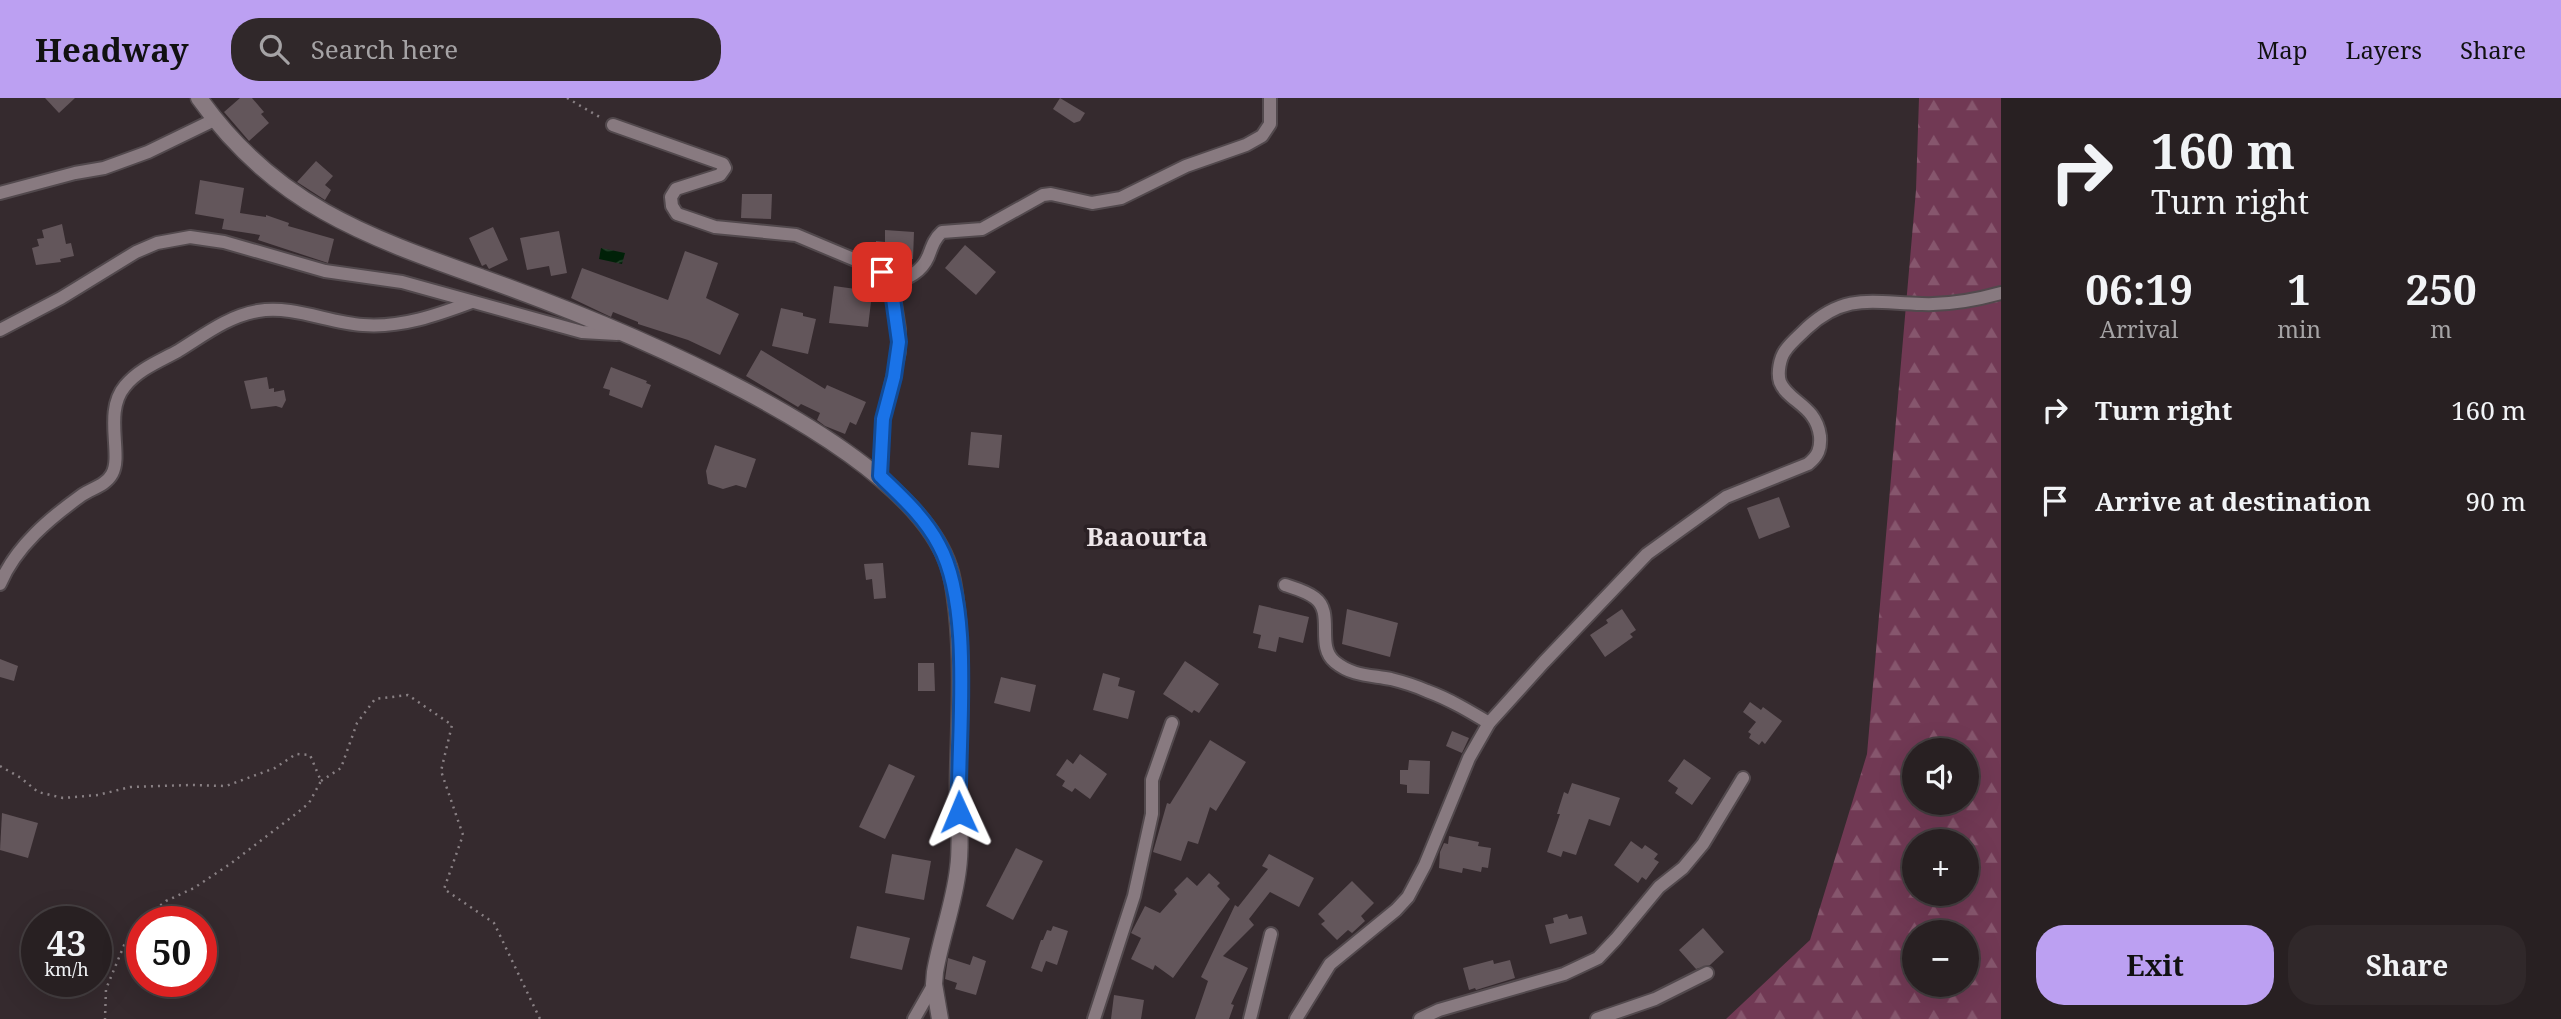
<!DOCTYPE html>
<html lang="en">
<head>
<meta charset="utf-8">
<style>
  :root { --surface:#282022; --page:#30282a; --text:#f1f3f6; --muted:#a5a3a5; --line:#443e40; --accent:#bca0f2 }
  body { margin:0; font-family:"Noto Serif",serif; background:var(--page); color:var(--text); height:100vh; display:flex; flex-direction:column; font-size:26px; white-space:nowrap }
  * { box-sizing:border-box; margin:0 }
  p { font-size:23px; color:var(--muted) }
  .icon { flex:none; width:38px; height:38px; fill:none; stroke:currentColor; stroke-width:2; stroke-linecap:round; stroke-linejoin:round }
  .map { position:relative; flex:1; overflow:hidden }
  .sheet { display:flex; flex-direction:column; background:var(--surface); width:560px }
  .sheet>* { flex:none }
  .hud { background:#282022; color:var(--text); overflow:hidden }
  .controls { position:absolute; left:1902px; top:640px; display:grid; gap:14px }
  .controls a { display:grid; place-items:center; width:77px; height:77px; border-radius:50%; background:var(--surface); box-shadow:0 7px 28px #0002,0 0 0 2px var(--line); font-size:35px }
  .speed { position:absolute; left:21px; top:808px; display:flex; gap:14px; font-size:35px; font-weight:700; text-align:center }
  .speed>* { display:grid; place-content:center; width:91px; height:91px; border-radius:50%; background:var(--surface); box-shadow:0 7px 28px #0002,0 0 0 2px var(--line); line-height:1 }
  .speed small { font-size:18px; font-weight:400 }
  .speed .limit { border:10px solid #d22; background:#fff; color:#111 }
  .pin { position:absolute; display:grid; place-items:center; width:60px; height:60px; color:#fff; margin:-30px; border-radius:14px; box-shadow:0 4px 10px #0006 }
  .me { position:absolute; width:77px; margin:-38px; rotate:359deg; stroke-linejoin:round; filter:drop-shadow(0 0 5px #0008) }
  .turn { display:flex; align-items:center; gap:24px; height:147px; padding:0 35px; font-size:32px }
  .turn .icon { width:91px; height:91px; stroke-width:2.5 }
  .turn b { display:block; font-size:49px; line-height:60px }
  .eta { display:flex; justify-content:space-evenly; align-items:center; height:119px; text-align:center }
  .eta b { font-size:42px; font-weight:700; line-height:49px }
  .cta { display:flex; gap:14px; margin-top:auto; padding:14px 35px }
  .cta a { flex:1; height:80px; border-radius:28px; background:var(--accent); color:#111; font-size:28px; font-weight:700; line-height:80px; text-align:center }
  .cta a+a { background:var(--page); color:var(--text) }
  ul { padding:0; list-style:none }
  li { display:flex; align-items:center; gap:21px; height:91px; padding:0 35px }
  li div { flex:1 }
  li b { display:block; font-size:26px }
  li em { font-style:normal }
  header { display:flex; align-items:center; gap:42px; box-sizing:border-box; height:98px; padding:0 35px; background:var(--accent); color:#111 }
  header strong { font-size:33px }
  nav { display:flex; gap:38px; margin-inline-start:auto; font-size:24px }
  .search { width:490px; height:63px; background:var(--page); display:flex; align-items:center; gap:18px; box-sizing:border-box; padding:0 24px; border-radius:28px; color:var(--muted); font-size:26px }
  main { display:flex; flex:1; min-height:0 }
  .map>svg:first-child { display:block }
  .forest { fill:url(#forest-firs); fill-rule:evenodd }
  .water { fill:url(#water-waves) }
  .building { fill:#63565b }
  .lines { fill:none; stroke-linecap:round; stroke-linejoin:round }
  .minor-casing { stroke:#52494d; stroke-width:16 }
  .secondary-casing { stroke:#52494d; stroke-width:19 }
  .path { stroke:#898084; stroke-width:2.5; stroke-dasharray:2 5; stroke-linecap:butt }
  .minor { stroke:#887a80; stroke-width:12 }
  .secondary { stroke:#887a80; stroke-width:16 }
  .route-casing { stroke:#114b97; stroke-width:18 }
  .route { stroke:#1a73e8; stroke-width:12 }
  .labels { text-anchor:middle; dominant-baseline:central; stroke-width:7; stroke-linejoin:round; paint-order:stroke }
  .quarter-label { font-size:26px; font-weight:bold; fill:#ede6e9; stroke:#2a2024 }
</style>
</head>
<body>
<header>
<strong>Headway</strong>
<div class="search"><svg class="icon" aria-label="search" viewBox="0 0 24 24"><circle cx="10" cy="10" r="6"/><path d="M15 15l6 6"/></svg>Search here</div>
<nav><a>Map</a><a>Layers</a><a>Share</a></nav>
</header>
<main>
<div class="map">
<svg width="2001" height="921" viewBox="0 0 2001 921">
  <defs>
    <pattern id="forest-firs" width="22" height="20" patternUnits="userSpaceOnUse" patternTransform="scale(1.75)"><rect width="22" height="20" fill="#713954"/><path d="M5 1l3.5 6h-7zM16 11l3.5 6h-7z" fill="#86566d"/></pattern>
    <pattern id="water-waves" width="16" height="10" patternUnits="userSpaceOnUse" patternTransform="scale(1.75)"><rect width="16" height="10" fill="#002108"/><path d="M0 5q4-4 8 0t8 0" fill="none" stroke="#26412c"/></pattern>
  </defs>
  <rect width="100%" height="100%" fill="#352a2e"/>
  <path class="forest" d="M 1919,0 L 2001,0 L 2001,921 L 1726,921 L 1810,842 L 1867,656 L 1916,92 ZM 1914,653 L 1967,653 L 1967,705 L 1914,705 ZM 1914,744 L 1967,744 L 1967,796 L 1914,796 ZM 1914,835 L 1967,835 L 1967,887 L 1914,887 Z"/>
  <path class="water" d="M 601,150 L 625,155 L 622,166 L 599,161 Z"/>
  <g class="building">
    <path d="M 45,0 L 75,0 L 59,15 Z"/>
    <path d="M 240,0 L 252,0 L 264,14 L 261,16 L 269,25 L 249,43 L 224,14 Z"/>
    <path d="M 1060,0 L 1085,15 L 1080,23 L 1074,25 L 1053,11 Z"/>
    <path d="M 316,63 L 333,78 L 325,87 L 331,92 L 325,102 L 297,84 Z"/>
    <path d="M 200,82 L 244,90 L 240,115 L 266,119 L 266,117 L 289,125 L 288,128 L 334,141 L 328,165 L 258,142 L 260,137 L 222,131 L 224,121 L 195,116 Z"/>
    <path d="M 742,96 L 772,96 L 771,121 L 741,120 Z"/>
    <path d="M 62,126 L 66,146 L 71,145 L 74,158 L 60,161 L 61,164 L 36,167 L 32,150 L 39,148 L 37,141 L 44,140 L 42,132 Z"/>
    <path d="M 493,129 L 508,162 L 489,171 L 486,166 L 482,168 L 469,140 Z"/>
    <path d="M 885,132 L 914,134 L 913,161 L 876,159 L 876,143 L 885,144 Z"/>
    <path d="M 559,133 L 567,175 L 551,178 L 549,168 L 527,172 L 520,140 Z"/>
    <path d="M 965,147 L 996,174 L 976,197 L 945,170 Z"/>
    <path d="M 685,153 L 718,165 L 706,200 L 739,216 L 720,257 L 688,242 L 638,226 L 638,224 L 613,214 L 611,219 L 571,200 L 582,170 L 668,202 Z"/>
    <path d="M 834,188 L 863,192 L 862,203 L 871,204 L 868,229 L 829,225 Z"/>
    <path d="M 781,210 L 803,215 L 803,218 L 816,221 L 808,256 L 772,248 Z"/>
    <path d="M 761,252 L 825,291 L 827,287 L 866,304 L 856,327 L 850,324 L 845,336 L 825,328 L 817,322 L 820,315 L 801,306 L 798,309 L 746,278 Z"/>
    <path d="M 611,269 L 647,283 L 646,285 L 651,287 L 642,310 L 609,297 L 610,292 L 603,290 Z"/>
    <path d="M 267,279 L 269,291 L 274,290 L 274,294 L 284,292 L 286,302 L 282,310 L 276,308 L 251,311 L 244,283 Z"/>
    <path d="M 971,334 L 1002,337 L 999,370 L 968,367 Z"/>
    <path d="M 715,347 L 756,361 L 746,390 L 736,387 L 723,391 L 708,386 L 706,373 Z"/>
    <path d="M 1779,399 L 1790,429 L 1759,441 L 1747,410 Z"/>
    <path d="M 883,465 L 886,500 L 874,501 L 872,481 L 866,482 L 864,466 Z"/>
    <path d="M 1259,507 L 1309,519 L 1303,545 L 1279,539 L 1276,554 L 1258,550 L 1261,537 L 1253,535 Z"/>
    <path d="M 1347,511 L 1398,525 L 1390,559 L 1342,546 Z"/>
    <path d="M 1622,511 L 1636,532 L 1630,536 L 1633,539 L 1605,559 L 1590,537 L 1608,525 L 1606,522 Z"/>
    <path d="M 0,561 L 18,568 L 14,583 L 0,579 Z"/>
    <path d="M 1185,563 L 1219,586 L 1199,615 L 1194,612 L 1192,615 L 1163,596 Z"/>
    <path d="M 918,565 L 934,565 L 935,593 L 918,593 Z"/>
    <path d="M 1103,575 L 1120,580 L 1118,588 L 1135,593 L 1128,621 L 1093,612 Z"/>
    <path d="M 1001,579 L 1036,587 L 1030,614 L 994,605 Z"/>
    <path d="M 1750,604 L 1761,612 L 1763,609 L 1782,623 L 1765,646 L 1762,643 L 1759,647 L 1749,640 L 1751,636 L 1748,634 L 1756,624 L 1743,614 Z"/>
    <path d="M 1452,633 L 1469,640 L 1462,655 L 1446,648 Z"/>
    <path d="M 1210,642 L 1246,664 L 1216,713 L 1210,709 L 1198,746 L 1188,743 L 1181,763 L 1153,754 L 1167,705 L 1170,706 Z"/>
    <path d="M 1080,656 L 1107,676 L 1090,701 L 1075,690 L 1072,694 L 1062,688 L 1065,683 L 1056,677 L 1067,661 L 1073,666 Z"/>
    <path d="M 1684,661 L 1711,680 L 1692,707 L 1675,695 L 1678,690 L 1668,683 Z"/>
    <path d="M 1409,662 L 1430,663 L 1429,696 L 1407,695 L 1407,687 L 1400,686 L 1400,672 L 1408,672 Z"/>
    <path d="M 889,666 L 915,678 L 885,741 L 859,729 Z"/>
    <path d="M 1572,685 L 1620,700 L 1610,728 L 1589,721 L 1576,757 L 1563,753 L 1561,759 L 1547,754 L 1560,716 L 1557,716 L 1564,694 L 1568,696 Z"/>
    <path d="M 2,715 L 38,725 L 28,760 L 0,752 Z"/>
    <path d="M 1449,738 L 1479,744 L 1478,748 L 1491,750 L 1488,770 L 1482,769 L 1481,774 L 1463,770 L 1462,775 L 1439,770 L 1440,754 L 1444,745 L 1448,746 Z"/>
    <path d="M 1631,743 L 1642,751 L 1645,747 L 1658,756 L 1654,761 L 1659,764 L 1646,782 L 1642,779 L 1638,785 L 1614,767 Z"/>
    <path d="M 1016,750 L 1043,763 L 1013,822 L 986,808 Z"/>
    <path d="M 892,756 L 931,763 L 924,802 L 885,795 Z"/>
    <path d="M 1269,756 L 1314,780 L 1299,809 L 1270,794 L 1249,821 L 1254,827 L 1223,858 L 1248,870 L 1231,906 L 1234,907 L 1229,921 L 1195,921 L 1208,883 L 1201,879 L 1235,807 L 1238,809 L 1268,771 L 1262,768 Z"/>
    <path d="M 1209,775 L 1220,785 L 1217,788 L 1230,801 L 1173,880 L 1155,867 L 1153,872 L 1131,861 L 1141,840 L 1131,835 L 1145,808 L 1160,815 L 1177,796 L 1174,792 L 1187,779 L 1197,788 Z"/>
    <path d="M 1352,783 L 1374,805 L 1361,818 L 1365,823 L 1352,835 L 1348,832 L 1337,842 L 1321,826 L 1325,823 L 1318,816 Z"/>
    <path d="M 1567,816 L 1569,821 L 1582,818 L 1587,836 L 1550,846 L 1545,827 L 1554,825 L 1553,820 Z"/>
    <path d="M 857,828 L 910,840 L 902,872 L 850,860 Z"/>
    <path d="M 1053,828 L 1068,833 L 1057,867 L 1046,863 L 1042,874 L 1031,870 L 1041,842 L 1043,842 L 1047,832 L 1051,833 Z"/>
    <path d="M 1703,830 L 1724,854 L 1710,867 L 1696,871 L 1679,852 Z"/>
    <path d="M 973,858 L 986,863 L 976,897 L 955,891 L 957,885 L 945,881 L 948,860 L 970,867 Z"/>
    <path d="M 1493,862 L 1494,866 L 1510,862 L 1515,880 L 1476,892 L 1475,890 L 1469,892 L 1463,870 Z"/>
    <path d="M 1114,897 L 1144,902 L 1141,921 L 1111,921 Z"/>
  </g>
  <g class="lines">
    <defs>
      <g id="minor">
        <path d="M 613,27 L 723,66 L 725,70 L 720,77 L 676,91 L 671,99 L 672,108 L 677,116 L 686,119 L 715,129 L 796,137 L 877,171 L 892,186 L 899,231 L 899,254 L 883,322 L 879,378"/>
        <path d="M 0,95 L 75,75 L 104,70 L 148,54 L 214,22"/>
        <path d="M 892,186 C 907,180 921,175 928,159 C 932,149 934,141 942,134 L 982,131 L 1043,97 L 1051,96 L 1092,105 L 1121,100 L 1186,68 L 1246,47 L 1262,38 L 1270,26 L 1270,0"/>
        <path d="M 0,232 L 61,200 L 136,154 L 157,145 L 190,139 L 224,144 L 325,173 L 402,184 L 582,234 L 617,236"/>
        <path d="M 0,486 C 16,448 50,420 82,397 C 93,390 106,387 112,376 C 123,357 103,314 125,288 C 139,271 160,263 178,253 C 204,237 228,218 258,213 C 293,207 329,225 363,227 C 401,230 437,217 472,204"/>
        <path d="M 1285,487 C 1294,490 1306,493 1315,500 C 1335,515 1315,548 1335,564 C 1352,578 1370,577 1391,581 C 1403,584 1416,588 1427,593 C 1449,601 1469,613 1489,625"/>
        <path d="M 914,921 L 934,886"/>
        <path d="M 1094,921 L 1134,798 L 1152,716 L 1152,682 L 1172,625"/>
        <path d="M 1250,921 L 1271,836"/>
        <path d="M 1296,921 L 1330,866 L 1396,812 L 1408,799 L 1425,767 L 1469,660 L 1489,625 L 1544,564 L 1647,456 L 1726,399 L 1808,366 C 1818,358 1821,351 1820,338 C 1816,307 1788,304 1780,284 C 1777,275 1780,260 1785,253 C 1790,245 1800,237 1807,230 C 1846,194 1874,205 1922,206 C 1948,207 1976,202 2001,195"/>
        <path d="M 1420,921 L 1439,912 L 1564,876 L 1598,860 L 1616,841 L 1659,789 L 1683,770 L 1703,746 L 1743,680"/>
        <path d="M 1597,921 L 1655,901 L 1707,875"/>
      </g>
      <path id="secondary" d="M 199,0 C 274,106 365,138 483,180 C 603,223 907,342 949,469 C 954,483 955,499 957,514 C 963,571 959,628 958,686 C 958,714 962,743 958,771 C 954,806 941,839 935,874 L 934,886 L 940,921"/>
    </defs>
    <use href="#minor" class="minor-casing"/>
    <use href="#secondary" class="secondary-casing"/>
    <g class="path">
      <path d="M 567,0 L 603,21"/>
      <path d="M 0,668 L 21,680 L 38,694 L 63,700 L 98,697 L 130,689 L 191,687 L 226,688 L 275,670 L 296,656 L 310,657 L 321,683 L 309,705 L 297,715 L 230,766 L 194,790 L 166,803 L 138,825 L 125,845 L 106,891 L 105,921"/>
      <path d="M 321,683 L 341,670 L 357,625 L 375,601 L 408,597 L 452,627 L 441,673 L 463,737 L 444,791 L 494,825 L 540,921"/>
    </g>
    <use href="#minor" class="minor"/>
    <use href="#secondary" class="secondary"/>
  </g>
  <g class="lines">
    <defs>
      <path id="route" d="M 882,174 L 891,186 L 899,244 L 894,279 L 883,321 L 880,378 C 902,399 925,420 939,447 C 974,511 957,640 959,714"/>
    </defs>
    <use href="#route" class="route-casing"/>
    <use href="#route" class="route"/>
  </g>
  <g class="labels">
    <g class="quarter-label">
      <text x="1147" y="438">Baaourta</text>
    </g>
  </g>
</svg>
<div class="controls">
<a><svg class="icon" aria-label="sound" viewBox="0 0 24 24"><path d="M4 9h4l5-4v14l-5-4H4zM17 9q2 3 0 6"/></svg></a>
<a>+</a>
<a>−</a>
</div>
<div class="speed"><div>43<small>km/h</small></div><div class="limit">50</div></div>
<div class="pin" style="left:882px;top:174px;background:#d93025"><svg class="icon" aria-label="arrive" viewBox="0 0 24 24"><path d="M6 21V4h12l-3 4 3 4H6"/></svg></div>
<svg class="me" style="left:959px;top:714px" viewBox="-20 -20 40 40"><path d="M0-17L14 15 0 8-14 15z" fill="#1a73e8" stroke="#fff" stroke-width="4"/></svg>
</div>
<section class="sheet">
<div class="hud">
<div class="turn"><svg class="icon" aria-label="right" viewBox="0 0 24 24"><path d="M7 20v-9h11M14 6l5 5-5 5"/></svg><div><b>160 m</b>Turn right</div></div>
</div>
<div class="eta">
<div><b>06:19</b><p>Arrival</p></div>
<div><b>1</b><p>min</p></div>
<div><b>250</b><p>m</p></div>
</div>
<ul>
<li><svg class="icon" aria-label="right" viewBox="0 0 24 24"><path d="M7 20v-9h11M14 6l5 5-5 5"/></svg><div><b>Turn right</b></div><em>160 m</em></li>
<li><svg class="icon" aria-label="arrive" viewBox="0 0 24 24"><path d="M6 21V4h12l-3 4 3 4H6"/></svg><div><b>Arrive at destination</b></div><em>90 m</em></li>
</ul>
<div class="cta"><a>Exit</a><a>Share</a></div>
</section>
</main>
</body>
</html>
